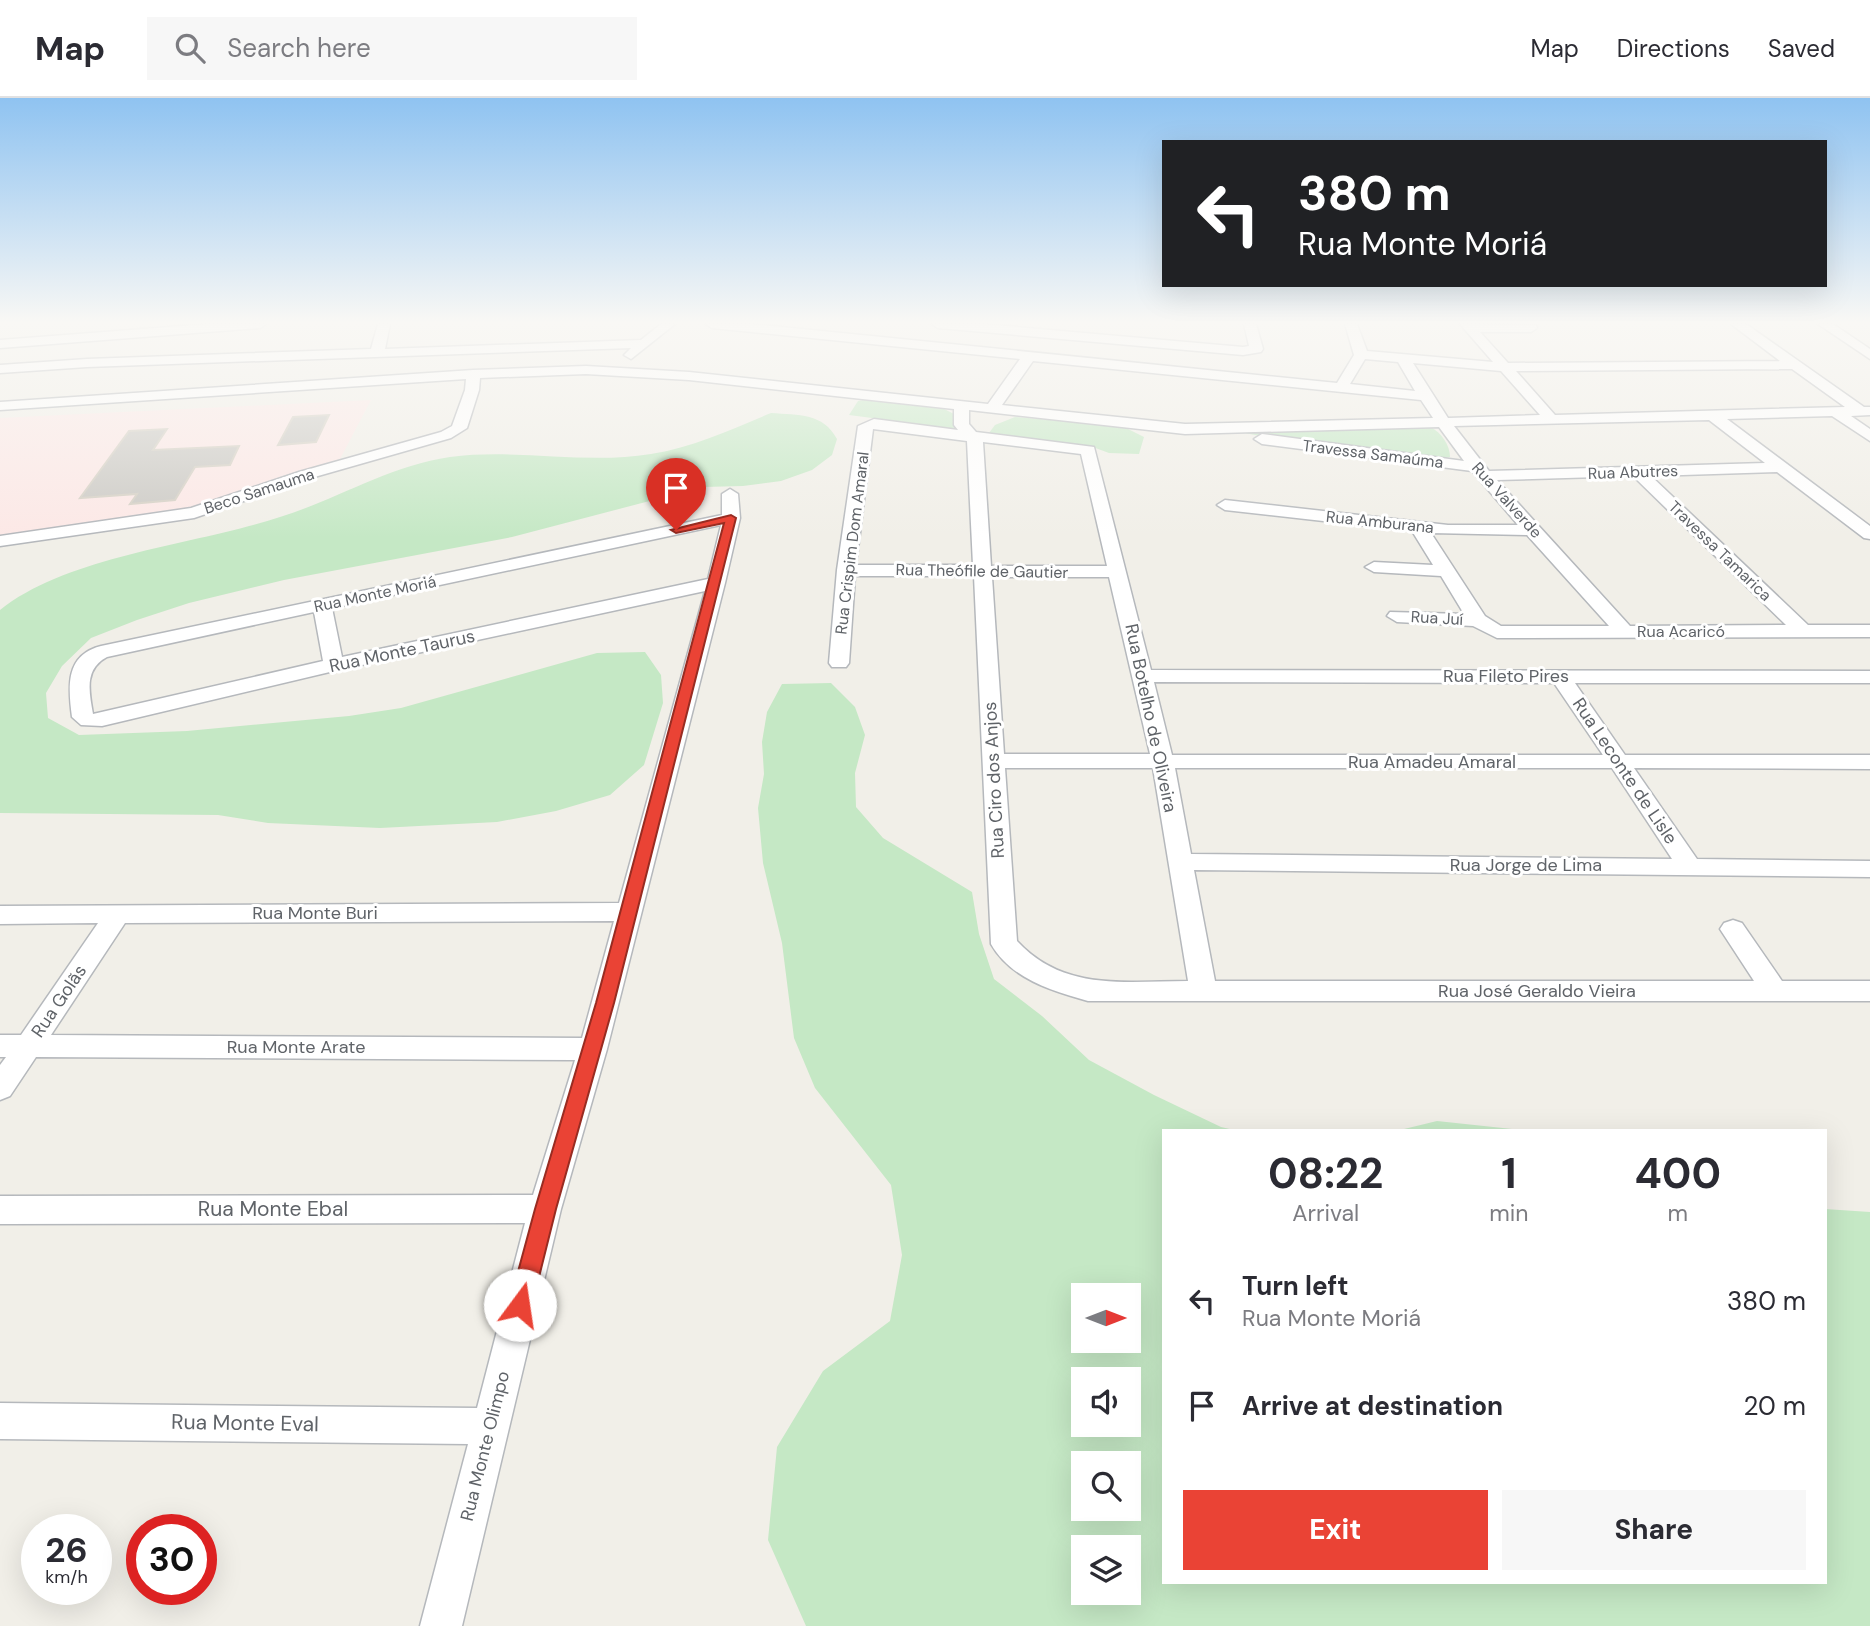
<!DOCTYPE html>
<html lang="en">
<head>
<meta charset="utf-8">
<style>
  :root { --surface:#fff; --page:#f7f7f7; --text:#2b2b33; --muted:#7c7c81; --line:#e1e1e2; --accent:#ea4335 }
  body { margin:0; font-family:"DM Sans",sans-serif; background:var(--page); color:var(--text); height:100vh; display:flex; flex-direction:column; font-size:26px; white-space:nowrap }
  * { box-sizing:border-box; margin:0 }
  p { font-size:23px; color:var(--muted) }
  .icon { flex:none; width:38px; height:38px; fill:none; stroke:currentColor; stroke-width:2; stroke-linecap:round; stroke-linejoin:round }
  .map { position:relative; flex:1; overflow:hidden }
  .drawer { position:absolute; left:1162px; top:1031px; width:665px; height:455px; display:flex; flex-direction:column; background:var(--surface); border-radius:0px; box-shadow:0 7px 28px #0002 }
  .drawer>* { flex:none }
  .guide { position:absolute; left:1162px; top:42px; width:665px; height:147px; border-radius:0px; box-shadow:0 7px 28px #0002; background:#202124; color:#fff; overflow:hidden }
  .needle { width:46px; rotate:90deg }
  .fabs { position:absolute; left:1071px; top:1185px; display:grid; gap:14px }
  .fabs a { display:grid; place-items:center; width:70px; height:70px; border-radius:0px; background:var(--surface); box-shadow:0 7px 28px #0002; font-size:35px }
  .speed { position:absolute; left:21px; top:1416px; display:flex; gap:14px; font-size:35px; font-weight:700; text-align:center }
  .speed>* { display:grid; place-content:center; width:91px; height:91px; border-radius:50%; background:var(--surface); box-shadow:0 7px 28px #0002; line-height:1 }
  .speed small { font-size:18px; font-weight:400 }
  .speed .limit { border:10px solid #d22; background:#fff; color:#111 }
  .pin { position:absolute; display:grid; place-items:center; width:60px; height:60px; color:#fff; margin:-72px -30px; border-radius:50% 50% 50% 0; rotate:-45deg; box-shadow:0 0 7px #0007 }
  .pin .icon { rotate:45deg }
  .me { position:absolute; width:77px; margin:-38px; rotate:14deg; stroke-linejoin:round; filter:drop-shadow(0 0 5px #0008) }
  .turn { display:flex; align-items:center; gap:24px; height:147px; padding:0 21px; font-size:32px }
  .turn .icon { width:91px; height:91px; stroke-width:2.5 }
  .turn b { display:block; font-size:49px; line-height:60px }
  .eta { display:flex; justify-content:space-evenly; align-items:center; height:119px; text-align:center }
  .eta b { font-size:42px; font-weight:700; line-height:49px }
  .cta { display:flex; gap:14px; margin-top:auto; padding:14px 21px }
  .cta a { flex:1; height:80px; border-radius:0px; background:var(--accent); color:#fff; font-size:28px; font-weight:700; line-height:80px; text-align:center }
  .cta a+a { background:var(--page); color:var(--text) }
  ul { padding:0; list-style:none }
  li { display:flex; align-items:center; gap:21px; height:105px; padding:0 21px }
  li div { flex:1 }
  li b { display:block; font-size:26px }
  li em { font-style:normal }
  header { display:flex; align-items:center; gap:42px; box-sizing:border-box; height:98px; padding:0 35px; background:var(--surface); border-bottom:2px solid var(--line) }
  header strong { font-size:33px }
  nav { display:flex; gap:38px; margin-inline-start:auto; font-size:24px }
  .search { width:490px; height:63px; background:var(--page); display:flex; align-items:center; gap:18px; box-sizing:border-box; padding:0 24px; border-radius:0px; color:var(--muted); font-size:26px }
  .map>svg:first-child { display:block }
  .medical { fill:#fce8e6 }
  .green { fill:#c5e8c5; fill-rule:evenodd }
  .building { fill:#cccac5; stroke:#d6d1c6; stroke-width:2 }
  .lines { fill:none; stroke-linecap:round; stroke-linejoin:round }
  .minor-casing { stroke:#b5b8bc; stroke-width:3 }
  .minor { fill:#fff; fill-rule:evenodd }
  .route { fill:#ea4335; stroke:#982c22; stroke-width:2 }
  .labels { text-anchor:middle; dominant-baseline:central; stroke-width:6; stroke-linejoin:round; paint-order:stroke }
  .far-street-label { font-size:16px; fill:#5f6368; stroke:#fff }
  .street-label { font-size:18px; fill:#5f6368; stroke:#fff }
  .near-street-label { font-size:21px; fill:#5f6368; stroke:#fff }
</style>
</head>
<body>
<header>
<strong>Map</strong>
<div class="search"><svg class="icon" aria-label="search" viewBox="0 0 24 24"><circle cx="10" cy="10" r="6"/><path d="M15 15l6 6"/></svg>Search here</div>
<nav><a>Map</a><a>Directions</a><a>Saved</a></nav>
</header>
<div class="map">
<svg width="1870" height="1528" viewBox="0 0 1870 1528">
  <rect width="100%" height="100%" fill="#f1efe8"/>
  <path class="medical" d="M 371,302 L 340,361 L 282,378 L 205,407 L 161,418 L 0,440 L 0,320 Z"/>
  <g class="green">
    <path d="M 863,302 L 944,311 L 954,316 L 957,331 L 849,317 L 858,303 Z"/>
    <path d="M 771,315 C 799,317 823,315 837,341 L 832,357 L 812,372 L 781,383 L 743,388 L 703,389 L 512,439 L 284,482 L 189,505 L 137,522 L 91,540 L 62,568 L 46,595 L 48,620 L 79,637 L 187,633 L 349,618 L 401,610 L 597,555 L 645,554 L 661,577 L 663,605 L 644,667 L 610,697 L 556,713 L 497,724 L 380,730 L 268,725 L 218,717 L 0,715 L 0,512 C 69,457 196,447 280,419 C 338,401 389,368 450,359 C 516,350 585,367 651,356 C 694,349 732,331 771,315 Z"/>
    <path d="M 1015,319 L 1122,328 L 1144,339 L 1139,356 L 1109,355 L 1090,348 L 989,335 L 995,327 Z"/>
    <path d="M 1430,329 C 1441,334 1450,347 1450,359 L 1442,361 L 1300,345 L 1244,335 Z"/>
    <path d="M 831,585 L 855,609 L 865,637 L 855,675 L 856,709 L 883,740 L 972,794 L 979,836 L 994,881 L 1042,918 L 1089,962 L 1154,997 L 1221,1029 L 1234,1032 L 1164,1032 L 1164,1484 L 1825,1484 L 1825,1111 L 1870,1114 L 1870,1528 L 806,1528 L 768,1442 L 777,1349 L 823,1273 L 890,1223 L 902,1157 L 891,1087 L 815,990 L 794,940 L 782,845 L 763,765 L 758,710 L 764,676 L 762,644 L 767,614 L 782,586 ZM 1129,1197 L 1129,1242 L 1083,1242 L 1083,1197 ZM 1129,1281 L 1129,1326 L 1083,1326 L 1083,1281 ZM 1129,1365 L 1129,1410 L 1083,1410 L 1083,1365 ZM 1083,1449 L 1129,1449 L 1129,1494 L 1083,1494 Z"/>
    <path d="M 1437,1023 L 1512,1031 L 1515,1032 L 1400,1032 Z"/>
  </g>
  <g class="building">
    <path d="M 329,317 L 316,344 L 278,347 L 293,319 Z"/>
    <path d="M 167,331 L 153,352 L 239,348 L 230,367 L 195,369 L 175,402 L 130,406 L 137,396 L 80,400 L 129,333 Z"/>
  </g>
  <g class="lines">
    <defs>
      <g id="minor">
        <path d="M 208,226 L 266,226 L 260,230 L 0,250 L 0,242 Z"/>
        <path d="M 378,226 L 390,226 L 385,251 L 641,242 L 661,226 L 675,226 L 631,261 L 624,257 L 631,250 L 87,269 L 0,275 L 0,267 L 87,261 L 371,251 Z"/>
        <path d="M 706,226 L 752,226 L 1337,285 L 1354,257 L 1345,226 L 1357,226 L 1367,253 L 1493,264 L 1460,226 L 1536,227 L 1537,230 L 1531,234 L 1480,234 L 1508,265 L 1780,263 L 1731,226 L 1746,226 L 1864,309 L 1870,309 L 1870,317 L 1851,318 L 1870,331 L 1870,343 L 1832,318 L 1727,321 L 1870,428 L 1870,441 L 1864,440 L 1777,374 L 1651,378 L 1808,527 L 1870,527 L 1870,539 L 1497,540 L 1473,528 L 1397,524 L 1387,518 L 1390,514 L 1464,516 L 1441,478 L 1374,474 L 1365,469 L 1374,464 L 1433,467 L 1412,433 L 1225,412 L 1217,407 L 1225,402 L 1448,427 L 1518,427 L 1472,373 L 1262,346 L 1254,341 L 1262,336 L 1464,363 L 1439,329 L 1185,336 L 969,312 L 969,326 L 976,334 L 1094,349 L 1151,572 L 1870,573 L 1870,585 L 1575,585 L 1625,657 L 1870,657 L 1870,671 L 1634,670 L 1697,761 L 1870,763 L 1870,779 L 1194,772 L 1215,883 L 1754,883 L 1720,831 L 1724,825 L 1733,822 L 1742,825 L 1782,883 L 1870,883 L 1870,903 L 1088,903 C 1052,893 1011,881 991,846 L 974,478 L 855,478 L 849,565 L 846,569 L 832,569 L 829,565 L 837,472 L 858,328 L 874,321 L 958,332 L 954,327 L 954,311 L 689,282 L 586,276 L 480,280 L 479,292 L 467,330 L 451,340 L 311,380 L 194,420 L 0,448 L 0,438 L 191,410 L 299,374 L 441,334 L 452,328 L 465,292 L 466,281 L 0,312 L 0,304 L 473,272 L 586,268 L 689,274 L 988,306 L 1020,261 L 712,230 ZM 1365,261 L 1398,264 L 1415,293 L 1350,286 ZM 1033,263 L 1421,302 L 1433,320 L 1185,326 L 1002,307 ZM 1413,265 L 1501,273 L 1540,317 L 1448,320 ZM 1792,271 L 1845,309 L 1555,317 L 1516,273 ZM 1709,322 L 1765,365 L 1489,373 L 1454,328 ZM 873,331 L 967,343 L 973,467 L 856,467 ZM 983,344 L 1081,356 L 1107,468 L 991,468 ZM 1633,378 L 1786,527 L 1630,528 L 1497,382 ZM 1431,435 L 1527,437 L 1609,528 L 1501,528 L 1485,518 ZM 992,479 L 1109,479 L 1150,656 L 1004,656 ZM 1154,584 L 1554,585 L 1603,657 L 1172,657 ZM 1005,670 L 1153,670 L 1188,883 C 1126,883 1064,894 1017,843 ZM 1175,670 L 1612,670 L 1672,761 L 1191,756 Z"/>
        <path d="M 932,226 L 983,226 L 1243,249 L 1249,248 L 1244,226 L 1256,226 L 1263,251 L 1261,254 L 1243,257 L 938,230 Z"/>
        <path d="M 1818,226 L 1833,226 L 1870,251 L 1870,261 Z"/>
        <path d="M 730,391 L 738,396 L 740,420 L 725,485 L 607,951 L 561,1111 L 462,1528 L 420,1528 L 468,1346 L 0,1341 L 0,1305 L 477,1310 L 525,1125 L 0,1126 L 0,1098 L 533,1097 L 575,962 L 36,959 L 10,998 L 0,1002 L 0,967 L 6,959 L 0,959 L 0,937 L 21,937 L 98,825 L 0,826 L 0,808 L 619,805 L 705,493 L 334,573 L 102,628 L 81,627 L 72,619 C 68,589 65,557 101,548 L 722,417 L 722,396 ZM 721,427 L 708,481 L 342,559 L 332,510 ZM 314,514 L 323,563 L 93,616 C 89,593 84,571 107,559 ZM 614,823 L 582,940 L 51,937 L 125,825 Z"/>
      </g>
    </defs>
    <use href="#minor" class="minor-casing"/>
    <use href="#minor" class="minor"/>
  </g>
  <linearGradient id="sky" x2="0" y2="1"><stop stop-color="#8fc3f1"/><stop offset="0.51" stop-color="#f9f8f5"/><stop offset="1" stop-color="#f9f8f5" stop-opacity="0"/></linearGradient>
  <rect width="1870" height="440" fill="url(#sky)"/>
  <path class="route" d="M 731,417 L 736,420 L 614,905 L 556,1111 L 532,1207 L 528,1214 L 520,1217 L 513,1214 L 509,1207 L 535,1111 L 596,905 L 724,425 L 676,435 L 671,432 Z"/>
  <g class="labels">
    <g class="far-street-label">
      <text transform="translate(1373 356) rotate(7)">Travessa Samaúma</text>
      <text transform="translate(1633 374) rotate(-2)">Rua Abutres</text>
      <text transform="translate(259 393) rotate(-18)">Beco Samauma</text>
      <text transform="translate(1507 402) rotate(48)">Rua Valverde</text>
      <text transform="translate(1380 424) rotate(6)">Rua Amburana</text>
      <text transform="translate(852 445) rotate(-83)">Rua Crispim Dom Amaral</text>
      <text transform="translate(1720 453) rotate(44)">Travessa Tamarica</text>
      <text transform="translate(982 473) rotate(1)">Rua Theófile de Gautier</text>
      <text transform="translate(375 496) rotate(-12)">Rua Monte Moriá</text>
      <text transform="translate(1437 520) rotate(3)">Rua Juí</text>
      <text x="1681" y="533">Rua Acaricó</text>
    </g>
    <g class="street-label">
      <text transform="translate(402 553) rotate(-12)">Rua Monte Taurus</text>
      <text x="1506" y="578">Rua Fileto Pires</text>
      <text transform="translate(1151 620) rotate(78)">Rua Botelho de Oliveira</text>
      <text x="1432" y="664">Rua Amadeu Amaral</text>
      <text transform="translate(1625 673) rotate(56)">Rua Leconte de Lisle</text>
      <text transform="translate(994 682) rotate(-93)">Rua Ciro dos Anjos</text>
      <text x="1526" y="767">Rua Jorge de Lima</text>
      <text x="315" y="815">Rua Monte Buri</text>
      <text x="1537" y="893">Rua José Geraldo Vieira</text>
      <text transform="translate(59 903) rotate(-56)">Rua Golãs</text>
      <text x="296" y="949">Rua Monte Arate</text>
      <text transform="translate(485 1348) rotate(-76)">Rua Monte Olimpo</text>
    </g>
    <g class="near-street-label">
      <text x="273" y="1111">Rua Monte Ebal</text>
      <text transform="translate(245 1325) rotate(1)">Rua Monte Eval</text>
    </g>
  </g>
</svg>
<div class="fabs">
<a><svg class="needle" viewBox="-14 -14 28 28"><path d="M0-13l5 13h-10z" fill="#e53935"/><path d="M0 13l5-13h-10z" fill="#7c7c81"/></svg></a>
<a><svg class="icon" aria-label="sound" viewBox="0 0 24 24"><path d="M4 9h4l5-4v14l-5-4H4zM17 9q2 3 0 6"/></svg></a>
<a><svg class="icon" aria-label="search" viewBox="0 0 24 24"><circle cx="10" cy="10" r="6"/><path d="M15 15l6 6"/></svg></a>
<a><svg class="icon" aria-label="layers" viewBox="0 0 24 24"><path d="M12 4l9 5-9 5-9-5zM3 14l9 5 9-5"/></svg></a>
</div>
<div class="speed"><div>26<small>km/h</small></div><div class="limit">30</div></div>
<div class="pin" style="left:676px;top:432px;background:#d93025"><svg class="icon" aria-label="arrive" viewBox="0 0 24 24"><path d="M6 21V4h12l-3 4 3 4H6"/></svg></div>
<svg class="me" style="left:520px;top:1207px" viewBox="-20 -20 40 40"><circle r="19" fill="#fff"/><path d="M0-13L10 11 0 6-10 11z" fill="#ea4335"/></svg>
<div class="guide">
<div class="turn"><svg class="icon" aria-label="left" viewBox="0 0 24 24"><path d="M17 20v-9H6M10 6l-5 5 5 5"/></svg><div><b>380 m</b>Rua Monte Moriá</div></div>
</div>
<section class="drawer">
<div class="eta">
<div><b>08:22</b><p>Arrival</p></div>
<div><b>1</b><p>min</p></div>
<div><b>400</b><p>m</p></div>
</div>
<ul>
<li><svg class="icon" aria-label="left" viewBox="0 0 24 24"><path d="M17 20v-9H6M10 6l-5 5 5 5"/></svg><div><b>Turn left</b><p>Rua Monte Moriá</p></div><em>380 m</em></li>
<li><svg class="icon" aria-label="arrive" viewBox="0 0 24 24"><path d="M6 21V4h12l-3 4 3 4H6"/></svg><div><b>Arrive at destination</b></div><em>20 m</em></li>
</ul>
<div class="cta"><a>Exit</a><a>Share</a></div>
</section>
</div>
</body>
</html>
